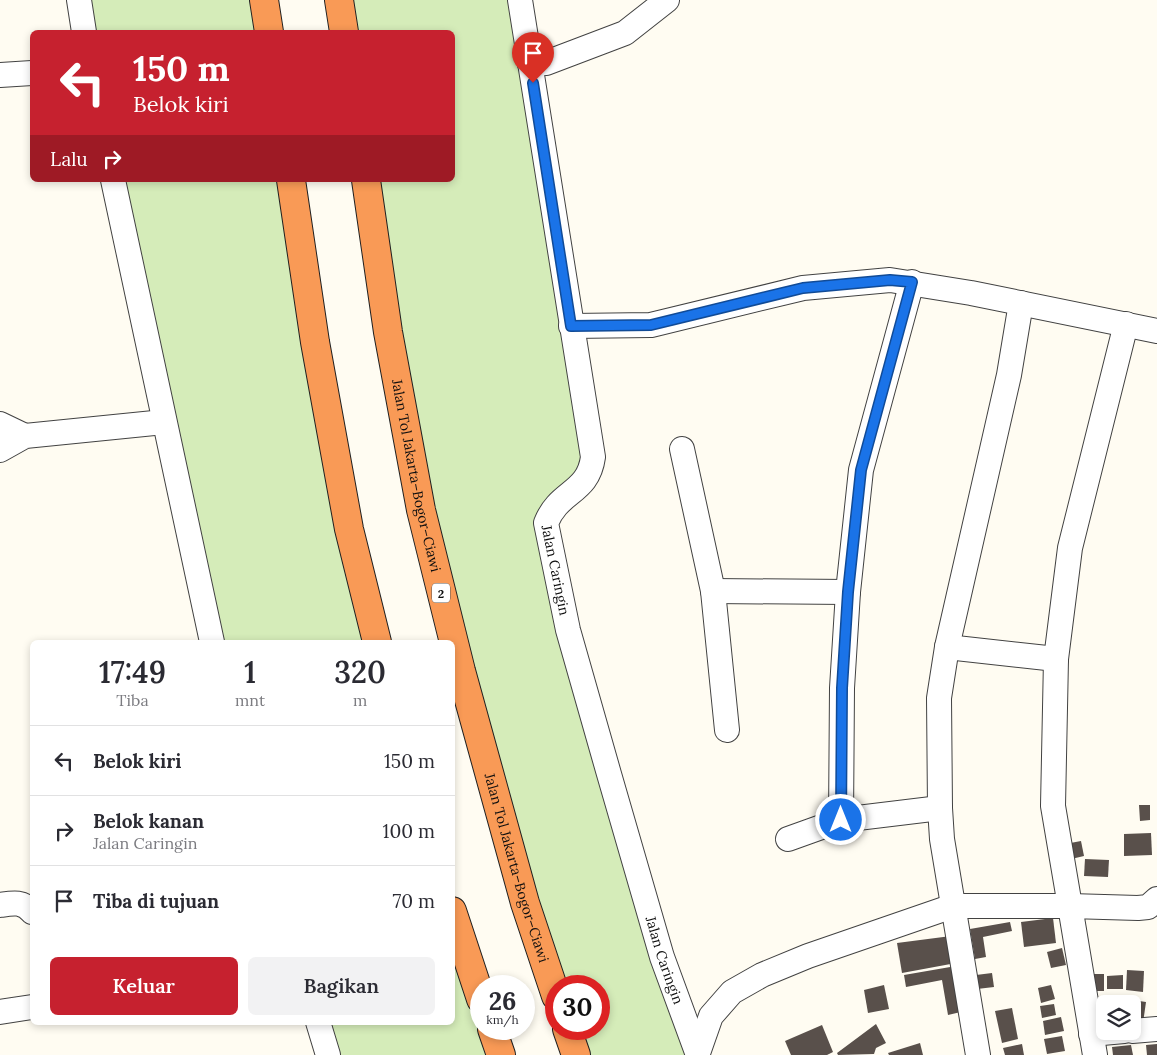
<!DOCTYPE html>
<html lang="id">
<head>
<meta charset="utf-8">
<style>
  :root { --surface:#fff; --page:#f2f2f3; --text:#2b2b33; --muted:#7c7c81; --line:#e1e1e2; --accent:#c6212f }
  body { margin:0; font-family:Lora,serif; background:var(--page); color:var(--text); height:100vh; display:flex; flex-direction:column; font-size:19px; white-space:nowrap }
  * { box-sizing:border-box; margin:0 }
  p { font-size:16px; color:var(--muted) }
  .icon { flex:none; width:28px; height:28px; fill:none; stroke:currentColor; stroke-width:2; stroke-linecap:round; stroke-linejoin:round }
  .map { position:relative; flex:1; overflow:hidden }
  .sheet { position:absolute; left:30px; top:640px; width:425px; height:385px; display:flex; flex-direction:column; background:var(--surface); border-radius:8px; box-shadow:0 2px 8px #0003 }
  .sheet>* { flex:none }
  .hud { position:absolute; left:30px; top:30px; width:425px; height:152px; border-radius:8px; box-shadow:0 2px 8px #0003; background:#c6212f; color:#fff; overflow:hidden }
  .controls { position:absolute; left:1096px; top:995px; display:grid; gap:10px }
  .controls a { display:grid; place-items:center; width:45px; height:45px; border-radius:8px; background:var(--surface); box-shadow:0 2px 8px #0003; font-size:25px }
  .speed { position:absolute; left:470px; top:975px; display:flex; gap:10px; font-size:25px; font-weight:700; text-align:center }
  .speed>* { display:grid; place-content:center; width:65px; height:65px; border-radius:50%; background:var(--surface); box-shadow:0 2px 8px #0003; line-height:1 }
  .speed small { font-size:12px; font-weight:400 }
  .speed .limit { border:8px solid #d22; background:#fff; color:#111 }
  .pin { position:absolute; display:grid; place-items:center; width:42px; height:42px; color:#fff; margin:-51px -21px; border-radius:50% 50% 50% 0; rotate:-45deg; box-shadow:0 0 5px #0007 }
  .pin .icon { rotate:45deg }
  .me { position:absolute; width:55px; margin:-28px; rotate:0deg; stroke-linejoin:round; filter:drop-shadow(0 0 4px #0008) }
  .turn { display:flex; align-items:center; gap:18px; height:105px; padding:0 20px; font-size:22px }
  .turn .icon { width:65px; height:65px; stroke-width:2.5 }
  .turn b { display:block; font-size:35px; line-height:42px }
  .then { display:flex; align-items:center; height:48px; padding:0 20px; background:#0003; gap:10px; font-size:19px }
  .eta { display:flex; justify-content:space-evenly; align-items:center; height:85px; text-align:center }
  .eta b { font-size:30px; font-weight:600; line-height:35px }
  .primary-button { display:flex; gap:10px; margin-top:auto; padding:10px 20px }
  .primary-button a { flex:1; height:58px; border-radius:8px; background:var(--accent); color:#fff; font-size:20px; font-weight:600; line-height:58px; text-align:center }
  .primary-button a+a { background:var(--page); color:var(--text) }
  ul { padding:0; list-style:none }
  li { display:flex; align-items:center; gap:15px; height:70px; padding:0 20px; border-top:1px solid var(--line) }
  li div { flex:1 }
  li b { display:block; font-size:19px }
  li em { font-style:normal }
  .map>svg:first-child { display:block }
  .green { fill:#d5ecb9 }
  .building { fill:#59504b }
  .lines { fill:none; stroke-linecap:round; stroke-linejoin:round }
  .minor-casing { stroke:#424242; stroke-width:26 }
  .highway-casing { stroke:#202020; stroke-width:30 }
  .minor { stroke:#fff; stroke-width:24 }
  .highway { stroke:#f99a56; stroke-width:28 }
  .route-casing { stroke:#114b97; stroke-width:12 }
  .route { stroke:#1a73e8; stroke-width:9 }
  .labels { text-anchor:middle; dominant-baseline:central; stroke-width:5; stroke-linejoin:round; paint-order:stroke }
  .shield { fill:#fff; stroke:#575757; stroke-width:1 }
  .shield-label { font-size:12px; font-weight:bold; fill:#0f0f0f }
  .street-label { font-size:14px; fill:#0f0f0f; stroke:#fff }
</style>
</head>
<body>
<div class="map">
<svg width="1157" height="1055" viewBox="0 0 1157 1055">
  <rect width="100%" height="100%" fill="#fffcf2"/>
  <g class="green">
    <path d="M 79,0 L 264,0 L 269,32 L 84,32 Z"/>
    <path d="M 339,0 L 520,0 L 593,457 L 546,523 L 698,1055 L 576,1055 L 567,1029 L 599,1029 L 599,986 L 556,986 L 484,756 L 366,180 L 452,180 L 452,32 L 344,32 Z"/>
    <path d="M 113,180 L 293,180 L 377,642 L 212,642 Z"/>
    <path d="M 453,911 L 481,999 L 481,1029 L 501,1055 L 328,1055 L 318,1023 L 452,1022 Z"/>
  </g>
  <g class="building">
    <path d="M 1139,805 L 1150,805 L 1150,820 L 1140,821 Z"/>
    <path d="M 1151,833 L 1152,855 L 1124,856 L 1124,834 Z"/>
    <path d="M 1081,841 L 1084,856 L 1067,860 L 1065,844 Z"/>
    <path d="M 1085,859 L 1109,860 L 1108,877 L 1084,876 Z"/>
    <path d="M 1053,918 L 1056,943 L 1024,947 L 1021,922 Z"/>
    <path d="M 1010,922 L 1012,931 L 983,937 L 986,957 L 975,959 L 970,929 Z"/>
    <path d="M 951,936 L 956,963 L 902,973 L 897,943 Z"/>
    <path d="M 1062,948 L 1066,965 L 1051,968 L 1047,952 Z"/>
    <path d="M 956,966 L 965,1011 L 948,1015 L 942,980 L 906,987 L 904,975 Z"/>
    <path d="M 1127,970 L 1144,971 L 1143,992 L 1126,990 Z"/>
    <path d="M 992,973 L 994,987 L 977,989 L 976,975 Z"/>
    <path d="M 1089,974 L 1104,974 L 1104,991 L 1090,991 Z"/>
    <path d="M 1123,975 L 1123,989 L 1107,989 L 1107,976 Z"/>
    <path d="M 884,985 L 889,1009 L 868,1013 L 864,990 Z"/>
    <path d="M 1051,985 L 1055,999 L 1041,1003 L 1038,988 Z"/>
    <path d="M 1126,999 L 1146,1002 L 1143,1023 L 1132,1022 L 1132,1004 L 1126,1004 Z"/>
    <path d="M 1054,1004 L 1056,1015 L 1042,1018 L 1040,1006 Z"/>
    <path d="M 1012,1008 L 1018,1039 L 1002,1043 L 995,1011 Z"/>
    <path d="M 1061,1017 L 1064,1031 L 1045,1035 L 1043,1021 Z"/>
    <path d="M 876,1024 L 886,1043 L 876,1048 L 874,1054 L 838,1055 L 837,1053 Z"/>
    <path d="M 822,1025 L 833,1052 L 827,1055 L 791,1055 L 785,1041 Z"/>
    <path d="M 1062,1036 L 1065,1051 L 1047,1054 L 1044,1039 Z"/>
    <path d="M 920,1043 L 923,1055 L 889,1055 L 888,1053 Z"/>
    <path d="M 1022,1044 L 1024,1055 L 1005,1055 L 1003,1048 Z"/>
    <path d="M 1157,1044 L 1157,1055 L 1147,1055 L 1146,1045 Z"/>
    <path d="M 1131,1045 L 1133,1055 L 1113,1055 L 1112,1047 Z"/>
  </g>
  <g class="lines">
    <defs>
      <g id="minor">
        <path d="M 79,0 L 84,32"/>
        <path id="s1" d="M 520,0 L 593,457 C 588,494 559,490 546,523 L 568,630 L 609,774 L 662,957 L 698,1055"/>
        <path d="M 530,64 L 546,63 L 625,33 L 667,0"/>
        <path d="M 0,75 L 32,73"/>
        <path d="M 113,180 L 212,642"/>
        <path d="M 571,326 L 651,325 L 803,288 L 890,280 L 971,293 L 1157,331"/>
        <path d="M 0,424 L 25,436"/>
        <path d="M 682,449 L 713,591 L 727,730"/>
        <path d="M 0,450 L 25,436 L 164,422"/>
        <path d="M 713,591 L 848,592"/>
        <path d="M 947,647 L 1056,659"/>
        <path d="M 841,820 L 842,688 L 848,592 L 861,470 L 912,282"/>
        <path d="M 788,839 L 841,820 L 940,808"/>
        <path d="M 0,905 C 13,903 23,901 32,912"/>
        <path d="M 0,1012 L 32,1007"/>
        <path d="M 318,1022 L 328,1055"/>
        <path d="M 1132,1031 L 1157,1029"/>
        <path d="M 1091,1034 L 1124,1031"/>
        <path d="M 698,1053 L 711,1016 L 732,992 L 762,975 L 808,956 L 953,906 L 1070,906 L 1053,806 L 1056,659 L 1070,548 L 1126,324"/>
        <path d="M 978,1055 L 942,839 L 940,808 L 939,698 L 947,647 L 1009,375 L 1021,303"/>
        <path d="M 1095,1055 L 1070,906 L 1138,908 L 1148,907 L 1157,899"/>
      </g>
      <g id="highway">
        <path d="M 264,0 L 269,32"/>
        <path d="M 339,0 L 344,32"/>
        <path d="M 291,180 L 315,342 L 349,529 L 377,642"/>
        <path id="s2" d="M 366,180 L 388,332 L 421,510 L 461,671 L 525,903 L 556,996"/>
        <path d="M 452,911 L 481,999"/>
        <path d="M 492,1029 L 501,1055"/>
        <path d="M 567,1029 L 576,1055"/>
      </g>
    </defs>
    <use href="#minor" class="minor-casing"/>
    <use href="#highway" class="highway-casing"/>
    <use href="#minor" class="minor"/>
    <use href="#highway" class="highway"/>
  </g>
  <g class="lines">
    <defs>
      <path id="route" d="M 533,83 L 571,326 L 651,325 L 803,288 L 890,280 L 912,282 L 861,470 L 848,592 L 842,688 L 841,820"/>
    </defs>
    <use href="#route" class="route-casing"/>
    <use href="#route" class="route"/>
  </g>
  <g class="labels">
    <rect class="shield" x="432" y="583.5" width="18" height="19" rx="4"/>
    <g class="shield-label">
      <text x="441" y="593">2</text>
    </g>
    <g class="street-label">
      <text stroke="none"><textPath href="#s2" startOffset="300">Jalan Tol Jakarta–Bogor–Ciawi</textPath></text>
      <text stroke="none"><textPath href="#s1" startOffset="594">Jalan Caringin</textPath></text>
      <text stroke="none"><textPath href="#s2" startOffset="705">Jalan Tol Jakarta–Bogor–Ciawi</textPath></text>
      <text stroke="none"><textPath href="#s1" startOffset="999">Jalan Caringin</textPath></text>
    </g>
  </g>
</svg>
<div class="controls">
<a><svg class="icon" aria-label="layers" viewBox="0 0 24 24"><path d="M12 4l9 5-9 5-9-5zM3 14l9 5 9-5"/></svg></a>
</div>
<div class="speed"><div>26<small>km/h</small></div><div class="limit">30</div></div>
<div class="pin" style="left:533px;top:83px;background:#d93025"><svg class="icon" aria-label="arrive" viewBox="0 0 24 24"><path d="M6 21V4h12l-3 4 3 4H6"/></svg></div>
<svg class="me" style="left:841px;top:820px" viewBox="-20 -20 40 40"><circle r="17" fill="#1a73e8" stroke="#fff" stroke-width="3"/><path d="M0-11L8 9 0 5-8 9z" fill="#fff"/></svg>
<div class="hud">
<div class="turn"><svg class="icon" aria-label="left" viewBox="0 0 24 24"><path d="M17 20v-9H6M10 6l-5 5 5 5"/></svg><div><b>150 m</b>Belok kiri</div></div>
<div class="then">Lalu<svg class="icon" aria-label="right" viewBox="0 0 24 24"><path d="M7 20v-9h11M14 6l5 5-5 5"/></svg></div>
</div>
<section class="sheet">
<div class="eta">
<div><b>17:49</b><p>Tiba</p></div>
<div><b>1</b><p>mnt</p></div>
<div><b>320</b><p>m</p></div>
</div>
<ul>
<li><svg class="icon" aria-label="left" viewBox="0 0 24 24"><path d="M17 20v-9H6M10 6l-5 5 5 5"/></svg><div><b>Belok kiri</b></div><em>150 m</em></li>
<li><svg class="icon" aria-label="right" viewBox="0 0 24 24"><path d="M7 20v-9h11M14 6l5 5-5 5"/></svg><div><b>Belok kanan</b><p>Jalan Caringin</p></div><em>100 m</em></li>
<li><svg class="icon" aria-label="arrive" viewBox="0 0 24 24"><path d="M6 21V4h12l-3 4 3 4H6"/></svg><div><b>Tiba di tujuan</b></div><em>70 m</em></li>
</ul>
<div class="primary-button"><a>Keluar</a><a>Bagikan</a></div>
</section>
</div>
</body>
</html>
